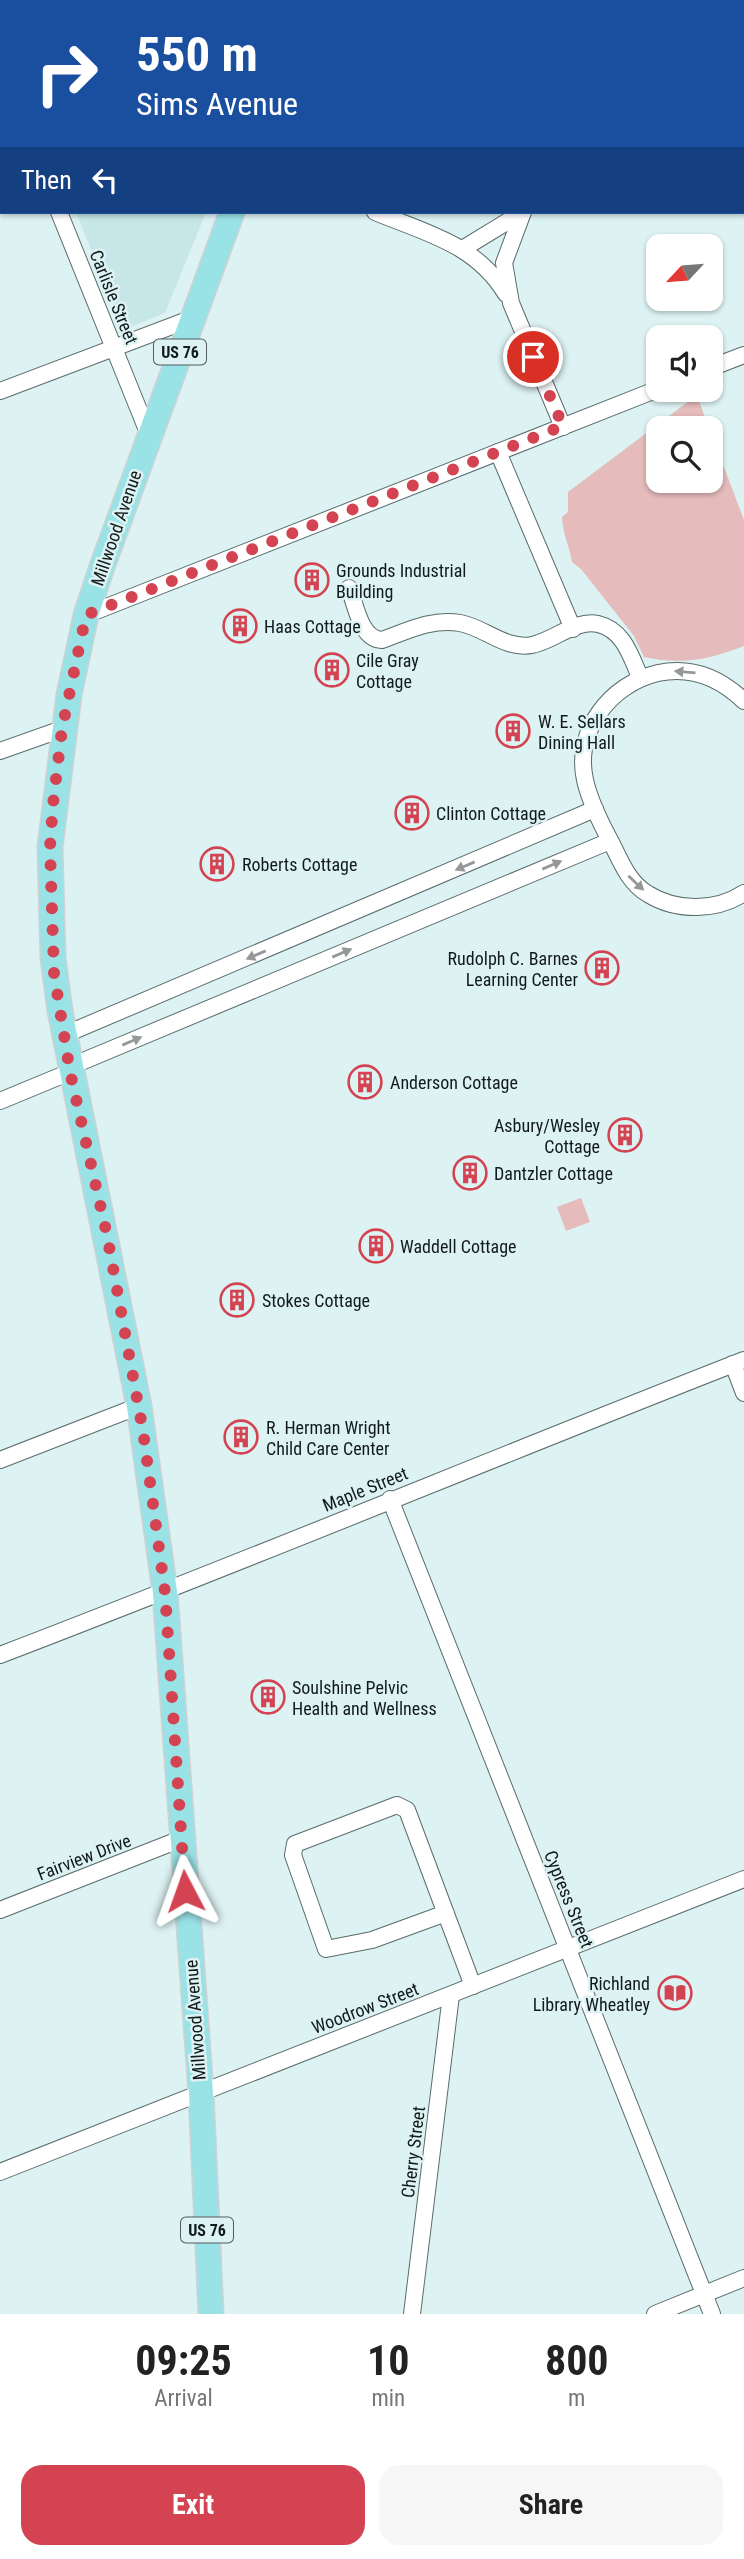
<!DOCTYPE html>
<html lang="en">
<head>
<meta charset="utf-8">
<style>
  :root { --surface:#fff; --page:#f6f6f6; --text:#222; --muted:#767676; --accent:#d34351 }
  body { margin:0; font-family:"Roboto Condensed",sans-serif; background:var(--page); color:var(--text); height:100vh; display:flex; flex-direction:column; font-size:26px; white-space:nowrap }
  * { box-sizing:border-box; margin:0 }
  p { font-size:23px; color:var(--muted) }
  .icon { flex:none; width:38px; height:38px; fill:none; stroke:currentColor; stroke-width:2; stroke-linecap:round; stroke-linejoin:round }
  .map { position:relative; height:2314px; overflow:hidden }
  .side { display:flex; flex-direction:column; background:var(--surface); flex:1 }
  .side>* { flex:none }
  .banner { position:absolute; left:0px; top:0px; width:746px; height:214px; box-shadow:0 2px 5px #0004; background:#1a4fa0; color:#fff; overflow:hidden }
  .needle { width:46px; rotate:244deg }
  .fabs { position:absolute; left:646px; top:234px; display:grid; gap:14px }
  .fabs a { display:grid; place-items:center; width:77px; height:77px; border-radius:14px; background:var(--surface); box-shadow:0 2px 5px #0004; font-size:35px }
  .pin { position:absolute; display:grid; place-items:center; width:60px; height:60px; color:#fff; margin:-30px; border:4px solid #fff; border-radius:50%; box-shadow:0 2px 7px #0007 }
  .me { position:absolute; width:77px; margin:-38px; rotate:356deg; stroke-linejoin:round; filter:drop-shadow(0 0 5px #0008) }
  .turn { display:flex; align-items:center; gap:24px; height:147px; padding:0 21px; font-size:32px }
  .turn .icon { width:91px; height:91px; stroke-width:2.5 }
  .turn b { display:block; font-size:49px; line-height:60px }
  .then { display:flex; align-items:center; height:66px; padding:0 21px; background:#0003; gap:14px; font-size:26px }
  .eta { display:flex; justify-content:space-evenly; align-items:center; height:119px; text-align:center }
  .eta b { font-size:42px; font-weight:700; line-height:49px }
  .action { display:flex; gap:14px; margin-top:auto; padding:14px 21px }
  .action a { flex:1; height:80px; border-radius:21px; background:var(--accent); color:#fff; font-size:28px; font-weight:700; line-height:80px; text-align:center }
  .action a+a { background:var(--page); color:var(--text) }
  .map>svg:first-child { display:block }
  .built { fill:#c7e6e8 }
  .green { fill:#e5bbbb }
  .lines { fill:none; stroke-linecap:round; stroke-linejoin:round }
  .minor-casing { stroke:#596b6c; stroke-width:18 }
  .primary-casing { stroke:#d0d1d1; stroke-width:27 }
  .minor { stroke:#fff; stroke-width:16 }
  .primary { stroke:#99e2e6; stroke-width:24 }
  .oneway { fill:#959898 }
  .route { stroke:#d34351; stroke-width:12; stroke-dasharray:0 21.6 }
  .labels { text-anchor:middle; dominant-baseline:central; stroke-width:5; stroke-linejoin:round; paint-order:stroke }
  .shield { fill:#ddf2f3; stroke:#505b5c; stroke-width:2 }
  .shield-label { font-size:16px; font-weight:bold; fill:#131a1b }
  .street-label { font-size:18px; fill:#131a1b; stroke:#ddf2f3 }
  .poi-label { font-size:18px; fill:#131a1b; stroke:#ddf2f3; text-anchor:start }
</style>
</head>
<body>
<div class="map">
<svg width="744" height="2314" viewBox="0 0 744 2314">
  <rect width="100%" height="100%" fill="#ddf2f3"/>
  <path class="built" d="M 76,212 L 206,212 L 165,313 L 123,330 Z"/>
  <g class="green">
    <path d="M 697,395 L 709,429 L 658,429 L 658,481 L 710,481 L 711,433 L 744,520 L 744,646 C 708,660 683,665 644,657 L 634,636 L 581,569 L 572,562 C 569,545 563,535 562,517 L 568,512 L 568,492 Z"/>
    <path d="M 581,1198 L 590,1222 L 566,1231 L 557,1207 Z"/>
  </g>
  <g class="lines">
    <defs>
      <g id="minor">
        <path d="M 31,0 L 31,2"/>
        <path d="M 705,0 L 709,2"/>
        <path d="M 87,2 L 91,0"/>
        <path d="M 605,2 L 606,0"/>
        <path d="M 0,37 L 2,36"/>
        <path d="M 0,69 L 2,73"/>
        <path d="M 59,212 L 149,435"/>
        <path d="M 375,212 C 426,233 476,244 506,294"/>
        <path d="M 523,212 L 504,263 L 511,303 L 563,427"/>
        <path d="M 464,248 L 523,212"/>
        <path d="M 710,368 L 744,355"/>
        <path d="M 0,391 L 193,318"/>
        <path d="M 498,452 L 573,629"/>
        <path d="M 349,588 C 356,605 360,639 382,640 C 407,631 432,618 460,623 C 484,627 505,650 532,645 C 553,641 576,619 598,624 C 624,630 631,657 640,677"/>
        <path d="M 86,615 L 658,389"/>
        <path d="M 744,701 C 720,678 691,666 658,673 C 611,684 574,730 585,780 C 590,802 601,824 612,844 C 621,862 629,883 648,894 C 677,912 717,911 744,893"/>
        <path d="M 0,751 L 62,729"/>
        <path d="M 64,1035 L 595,809"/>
        <path d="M 69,1067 L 610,841"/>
        <path d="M 0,1101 L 70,1072"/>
        <path d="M 733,1364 L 744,1393"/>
        <path d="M 0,1460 L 139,1406"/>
        <path d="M 390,1499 L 712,2314"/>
        <path d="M 0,1655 C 249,1560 496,1457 744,1360"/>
        <path d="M 0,1910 L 181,1839"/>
        <path d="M 446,1913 L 372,1940 L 326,1949 L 293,1855 L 295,1844 L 397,1805 L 407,1810 C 429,1869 451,1928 473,1986"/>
        <path d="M 0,2172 L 744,1879"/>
        <path d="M 412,2314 L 451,1995"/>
        <path d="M 655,2314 L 744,2278"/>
      </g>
      <g id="primary">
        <path d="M 317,2 L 318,0"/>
        <path d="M 211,2314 L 201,2093 L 165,1592 L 139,1406 L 60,1011 L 53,958 L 50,847 L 69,695 L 86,615 L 103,564 L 232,212"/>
      </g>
    </defs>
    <use href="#minor" class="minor-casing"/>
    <use href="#primary" class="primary-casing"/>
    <use href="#minor" class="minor"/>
    <use href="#primary" class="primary"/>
  </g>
  <defs><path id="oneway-solid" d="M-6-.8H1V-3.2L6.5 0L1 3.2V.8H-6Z" transform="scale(1.75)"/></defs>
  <g class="oneway">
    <use href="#oneway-solid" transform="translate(685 672) rotate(-175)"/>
    <use href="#oneway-solid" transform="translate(552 865) rotate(-23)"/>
    <use href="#oneway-solid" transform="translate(465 866) rotate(157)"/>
    <use href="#oneway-solid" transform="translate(636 883) rotate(43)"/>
    <use href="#oneway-solid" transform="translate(342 953) rotate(-23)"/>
    <use href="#oneway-solid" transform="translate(256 955) rotate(157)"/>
    <use href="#oneway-solid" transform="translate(132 1041) rotate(-23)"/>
  </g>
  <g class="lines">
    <path class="route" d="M 185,1891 L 165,1592 L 143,1431 L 107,1235 L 70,1072 L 54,973 L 50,847 L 53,804 L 62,729 L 86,615 L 563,426 L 533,357"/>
  </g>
  <defs>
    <symbol id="building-ring" viewBox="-11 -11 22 22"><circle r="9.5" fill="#ddf2f3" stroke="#d34351" stroke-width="1.5"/><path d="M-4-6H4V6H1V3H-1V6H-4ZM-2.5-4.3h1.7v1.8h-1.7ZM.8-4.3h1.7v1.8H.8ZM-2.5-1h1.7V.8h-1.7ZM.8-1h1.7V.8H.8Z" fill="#d34351"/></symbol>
    <symbol id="library-ring" viewBox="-11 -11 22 22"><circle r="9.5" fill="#ddf2f3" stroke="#d34351" stroke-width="1.5"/><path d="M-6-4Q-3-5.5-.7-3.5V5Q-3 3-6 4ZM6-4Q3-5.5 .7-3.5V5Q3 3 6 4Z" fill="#d34351"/></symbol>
  </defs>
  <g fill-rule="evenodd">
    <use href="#building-ring" x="293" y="561" width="38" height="38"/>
    <use href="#building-ring" x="221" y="607" width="38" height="38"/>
    <use href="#building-ring" x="313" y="651" width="38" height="38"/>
    <use href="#building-ring" x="494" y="712" width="38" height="38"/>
    <use href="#building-ring" x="393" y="794" width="38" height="38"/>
    <use href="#building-ring" x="198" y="845" width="38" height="38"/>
    <use href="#building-ring" x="583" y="949" width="38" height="38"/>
    <use href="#building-ring" x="346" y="1063" width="38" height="38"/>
    <use href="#building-ring" x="606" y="1116" width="38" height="38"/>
    <use href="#building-ring" x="451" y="1154" width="38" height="38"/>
    <use href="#building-ring" x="357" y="1227" width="38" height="38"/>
    <use href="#building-ring" x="218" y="1281" width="38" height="38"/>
    <use href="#building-ring" x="222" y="1418" width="38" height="38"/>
    <use href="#building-ring" x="249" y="1678" width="38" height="38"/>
    <use href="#library-ring" x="656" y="1974" width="38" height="38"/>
  </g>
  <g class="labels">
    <g class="shield">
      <rect x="154" y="339.5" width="52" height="25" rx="5"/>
      <rect x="181" y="2217.5" width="52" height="25" rx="5"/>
    </g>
    <g class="shield-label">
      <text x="180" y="352">US 76</text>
      <text x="207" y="2230">US 76</text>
    </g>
    <g class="street-label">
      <text transform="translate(114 297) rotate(68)">Carlisle Street</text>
      <text transform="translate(116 528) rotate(-71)">Millwood Avenue</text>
      <text transform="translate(365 1489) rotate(-22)">Maple Street</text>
      <text transform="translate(84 1857) rotate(-21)">Fairview Drive</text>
      <text transform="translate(569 1899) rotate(68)">Cypress Street</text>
      <text transform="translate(365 2008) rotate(-21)">Woodrow Street</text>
      <text transform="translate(195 2020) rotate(-94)">Millwood Avenue</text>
      <text transform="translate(413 2152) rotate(-83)">Cherry Street</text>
    </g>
    <g class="poi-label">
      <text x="336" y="570">Grounds Industrial<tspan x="336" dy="21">Building</tspan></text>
      <text x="264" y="626">Haas Cottage</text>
      <text x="356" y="660">Cile Gray<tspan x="356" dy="21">Cottage</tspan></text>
      <text x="538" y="721">W. E. Sellars<tspan x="538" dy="21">Dining Hall</tspan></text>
      <text x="436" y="813">Clinton Cottage</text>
      <text x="242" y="864">Roberts Cottage</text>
      <text x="578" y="958" text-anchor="end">Rudolph C. Barnes<tspan x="578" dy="21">Learning Center</tspan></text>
      <text x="390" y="1082">Anderson Cottage</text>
      <text x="600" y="1125" text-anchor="end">Asbury/Wesley<tspan x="600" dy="21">Cottage</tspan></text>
      <text x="494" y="1173">Dantzler Cottage</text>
      <text x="400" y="1246">Waddell Cottage</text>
      <text x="262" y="1300">Stokes Cottage</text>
      <text x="266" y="1427">R. Herman Wright<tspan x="266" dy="21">Child Care Center</tspan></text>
      <text x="292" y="1687">Soulshine Pelvic<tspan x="292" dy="21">Health and Wellness</tspan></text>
      <text x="650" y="1983" text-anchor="end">Richland<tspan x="650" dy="21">Library Wheatley</tspan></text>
    </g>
  </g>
</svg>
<div class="fabs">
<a><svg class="needle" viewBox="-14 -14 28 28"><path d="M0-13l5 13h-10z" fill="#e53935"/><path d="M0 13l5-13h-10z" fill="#767676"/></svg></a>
<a><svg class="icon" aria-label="sound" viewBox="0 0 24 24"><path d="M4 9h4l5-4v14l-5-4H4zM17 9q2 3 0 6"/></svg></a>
<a><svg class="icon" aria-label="search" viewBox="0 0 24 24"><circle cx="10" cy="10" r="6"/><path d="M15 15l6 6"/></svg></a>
</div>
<div class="pin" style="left:533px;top:357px;background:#d93025"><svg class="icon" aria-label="arrive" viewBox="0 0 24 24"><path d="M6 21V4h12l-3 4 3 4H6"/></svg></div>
<svg class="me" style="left:185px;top:1891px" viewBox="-20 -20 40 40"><path d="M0-17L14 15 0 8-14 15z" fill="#d34351" stroke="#fff" stroke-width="4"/></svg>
<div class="banner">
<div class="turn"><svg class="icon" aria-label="right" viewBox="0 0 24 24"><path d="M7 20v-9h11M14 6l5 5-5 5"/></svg><div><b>550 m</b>Sims Avenue</div></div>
<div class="then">Then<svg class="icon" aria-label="left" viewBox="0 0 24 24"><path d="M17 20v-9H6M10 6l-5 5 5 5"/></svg></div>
</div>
</div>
<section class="side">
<div class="eta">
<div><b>09:25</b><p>Arrival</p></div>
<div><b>10</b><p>min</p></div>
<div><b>800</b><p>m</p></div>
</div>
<div class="action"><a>Exit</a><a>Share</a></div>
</section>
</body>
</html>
